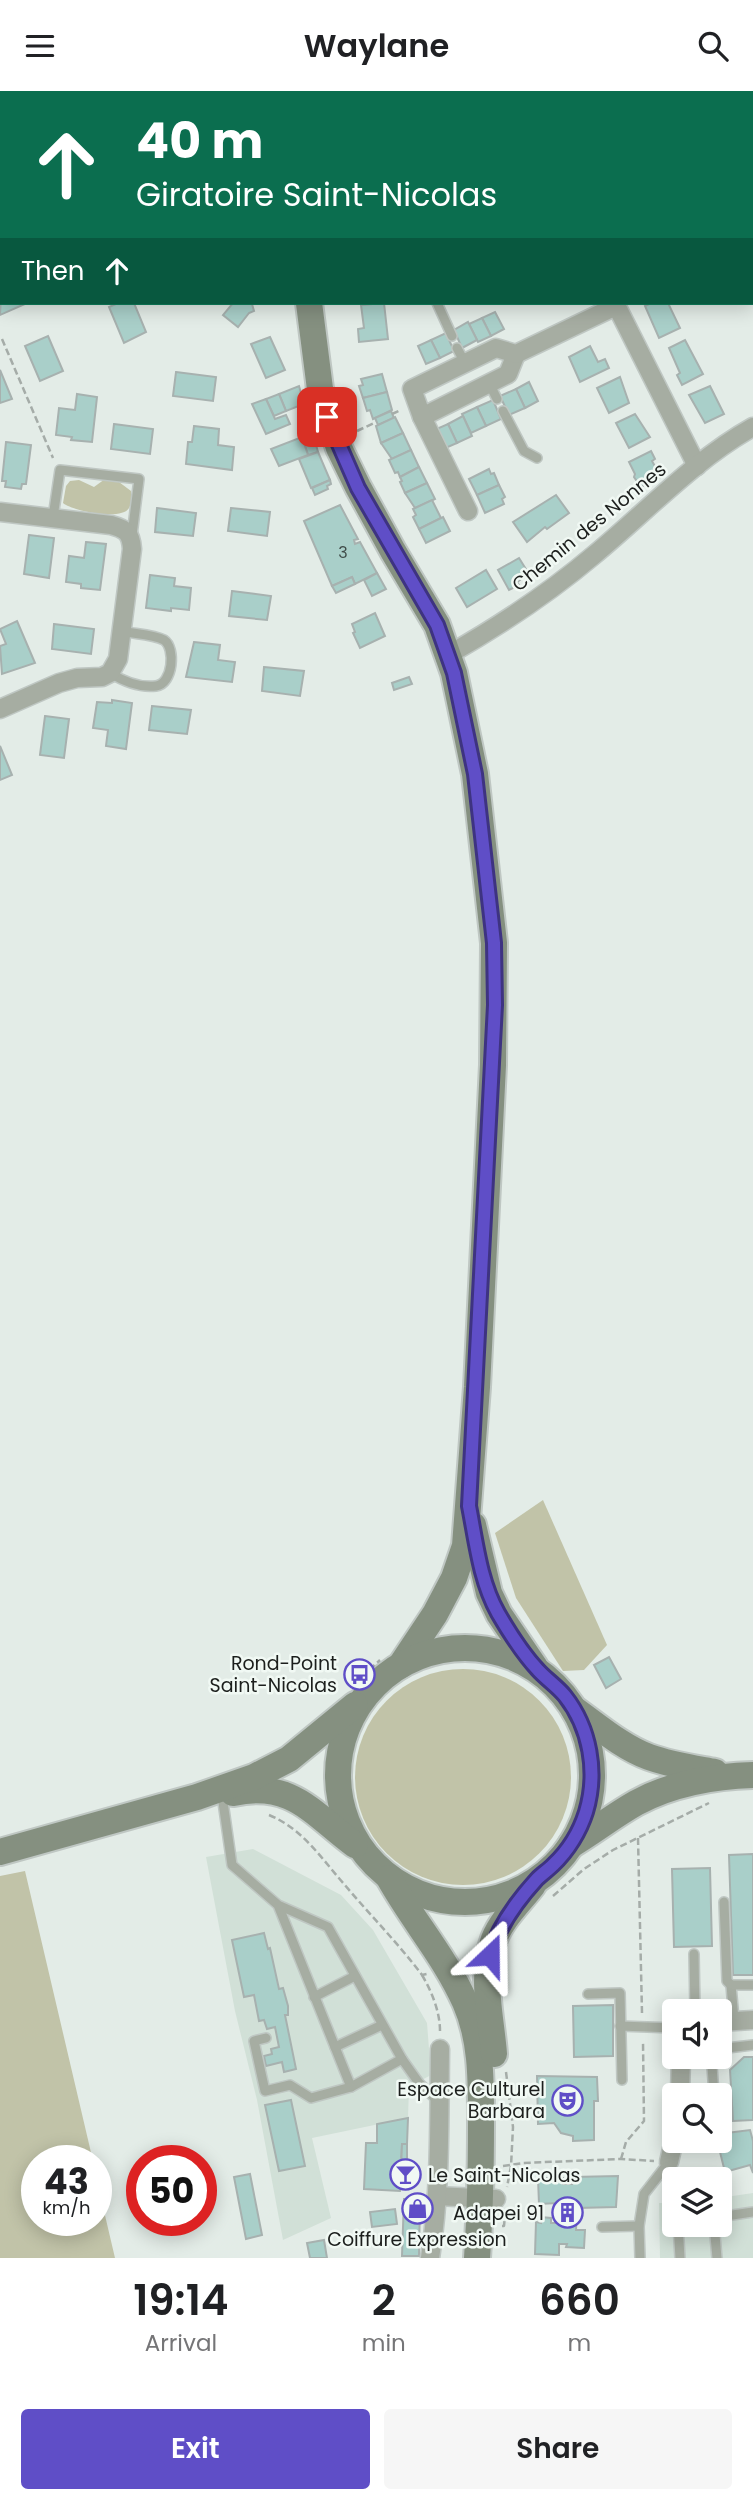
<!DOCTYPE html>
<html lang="en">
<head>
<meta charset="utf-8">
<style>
  :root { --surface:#fff; --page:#f6f6f6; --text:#202124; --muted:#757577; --accent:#5f4ec7 }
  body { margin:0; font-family:Poppins,sans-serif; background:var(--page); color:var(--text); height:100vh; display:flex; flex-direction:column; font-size:26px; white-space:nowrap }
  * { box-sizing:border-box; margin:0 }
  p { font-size:23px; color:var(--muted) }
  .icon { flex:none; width:38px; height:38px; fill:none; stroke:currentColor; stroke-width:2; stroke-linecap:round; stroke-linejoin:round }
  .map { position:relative; height:2167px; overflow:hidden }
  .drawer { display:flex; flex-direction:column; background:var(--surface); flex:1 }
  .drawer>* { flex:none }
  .guide { position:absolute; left:0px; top:0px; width:754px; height:214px; box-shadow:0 4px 18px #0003; background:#0b6e4f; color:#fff; overflow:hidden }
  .fabs { position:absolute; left:662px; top:1908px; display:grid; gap:14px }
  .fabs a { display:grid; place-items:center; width:70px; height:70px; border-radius:7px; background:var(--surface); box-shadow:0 4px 18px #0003; font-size:35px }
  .speed { position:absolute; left:21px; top:2054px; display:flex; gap:14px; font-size:35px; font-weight:700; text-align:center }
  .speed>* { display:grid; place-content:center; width:91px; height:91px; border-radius:50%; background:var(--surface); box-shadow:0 4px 18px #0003; line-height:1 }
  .speed small { font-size:18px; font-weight:400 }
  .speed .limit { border:10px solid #d22; background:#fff; color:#111 }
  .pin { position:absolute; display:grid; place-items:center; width:60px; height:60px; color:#fff; margin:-30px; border-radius:14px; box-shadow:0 4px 10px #0006 }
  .me { position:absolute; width:77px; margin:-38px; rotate:23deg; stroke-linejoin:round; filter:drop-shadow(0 0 5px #0008) }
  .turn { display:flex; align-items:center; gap:24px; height:147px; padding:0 21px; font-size:32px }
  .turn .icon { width:91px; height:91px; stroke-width:2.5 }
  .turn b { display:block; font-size:49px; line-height:60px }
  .then { display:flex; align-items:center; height:66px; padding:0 21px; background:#0003; gap:14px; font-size:26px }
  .eta { display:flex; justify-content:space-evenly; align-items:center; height:119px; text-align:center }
  .eta b { font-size:42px; font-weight:600; line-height:49px }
  .action { display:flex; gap:14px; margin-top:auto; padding:14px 21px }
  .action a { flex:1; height:80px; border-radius:7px; background:var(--accent); color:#fff; font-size:28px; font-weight:600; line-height:80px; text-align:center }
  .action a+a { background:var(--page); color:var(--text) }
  header { display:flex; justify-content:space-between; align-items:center; height:91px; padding:0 21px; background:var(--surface); font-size:32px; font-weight:600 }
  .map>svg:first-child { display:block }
  .built { fill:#d1e0d7 }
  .green { fill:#c1c3a8 }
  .building { fill:#a9cfc9; stroke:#a7b1af; stroke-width:2 }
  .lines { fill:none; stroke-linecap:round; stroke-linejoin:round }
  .lane-casing { stroke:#bfc7c3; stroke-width:12 }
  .street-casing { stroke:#bfc7c3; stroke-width:21 }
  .secondary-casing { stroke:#bfc7c3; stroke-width:30 }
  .path { stroke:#a5aca8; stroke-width:2.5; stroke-dasharray:7 3.5; stroke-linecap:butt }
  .lane { stroke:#a6ada2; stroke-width:9 }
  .street { stroke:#a6ada2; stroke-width:18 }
  .secondary { stroke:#859080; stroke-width:26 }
  .route-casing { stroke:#3e3381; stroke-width:18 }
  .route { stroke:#5f4ec7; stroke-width:12 }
  .labels { text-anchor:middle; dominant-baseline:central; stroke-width:5; stroke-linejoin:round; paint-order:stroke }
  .number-label { font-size:16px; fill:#3f4b48 }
  .street-label { font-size:19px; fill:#1c1f1d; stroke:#f1f9f4 }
  .poi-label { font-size:19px; fill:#1c1f1d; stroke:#f1f9f4; text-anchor:end }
</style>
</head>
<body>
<header><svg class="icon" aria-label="menu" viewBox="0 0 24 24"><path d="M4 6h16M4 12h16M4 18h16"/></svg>Waylane<svg class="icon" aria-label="search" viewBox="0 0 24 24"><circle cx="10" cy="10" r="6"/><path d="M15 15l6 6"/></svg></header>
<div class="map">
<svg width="753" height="2167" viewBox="0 0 753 2167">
  <rect width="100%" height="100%" fill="#e3ece7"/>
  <g class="built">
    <path d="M 253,1758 L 341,1804 L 373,1839 L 427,1932 L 431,1984 L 409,1996 L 408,2027 L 312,2047 L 331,2127 L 283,2149 L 257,2009 L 235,1920 L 206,1766 Z"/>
    <path d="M 753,2102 L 753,2167 L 660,2167 L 659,2112 L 674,2112 L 674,2133 L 719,2133 L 719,2107 Z"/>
  </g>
  <g class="green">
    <path d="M 105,388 L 119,391 L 131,400 C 131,404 132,413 129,417 C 122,430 72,420 63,412 L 66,395 L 70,390 L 79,389 L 94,396 Z"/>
    <path d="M 543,1409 L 607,1554 L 584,1579 L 563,1580 L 516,1507 L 495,1442 Z"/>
    <circle cx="463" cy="1686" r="108"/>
    <path d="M 25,1780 L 93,2070 L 37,2070 L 37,2130 L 96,2130 L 96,2086 L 115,2167 L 0,2167 L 0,1785 Z"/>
  </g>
  <g class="building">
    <path d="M 2,185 L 2,212 L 27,212 L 0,224 Z"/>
    <path d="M 118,212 L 134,212 L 146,241 L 124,252 L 109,216 Z"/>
    <path d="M 233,212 L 256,212 L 252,213 L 254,220 L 249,222 L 238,236 L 223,224 Z"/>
    <path d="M 384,212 L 388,248 L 359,251 L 358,238 L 364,237 L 361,214 Z"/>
    <path d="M 651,212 L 668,212 L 680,237 L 659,247 L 645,215 Z"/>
    <path d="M 495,221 L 504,238 L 491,245 L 482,227 Z"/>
    <path d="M 482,227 L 491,245 L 478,251 L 469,233 Z"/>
    <path d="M 468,231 L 477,249 L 462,257 L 454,239 Z"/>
    <path d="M 446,242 L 454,260 L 440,267 L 431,249 Z"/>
    <path d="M 48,245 L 63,280 L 40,290 L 25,255 Z"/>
    <path d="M 270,246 L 285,279 L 266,287 L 251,253 Z"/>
    <path d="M 431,249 L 440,267 L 426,273 L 418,255 Z"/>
    <path d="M 685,249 L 703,283 L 682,294 L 677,284 L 680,282 L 669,257 Z"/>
    <path d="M 590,255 L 598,271 L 605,268 L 609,277 L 580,291 L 569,266 Z"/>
    <path d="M 0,279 L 12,308 L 0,312 Z"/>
    <path d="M 176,281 L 216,286 L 213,310 L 173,305 Z"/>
    <path d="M 382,283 L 387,301 L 363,307 L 359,295 L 363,294 L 361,288 Z"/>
    <path d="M 620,286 L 629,312 L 609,322 L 597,297 Z"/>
    <path d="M 529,291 L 538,310 L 525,317 L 516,298 Z"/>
    <path d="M 299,295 L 304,313 L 286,320 L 279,303 Z"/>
    <path d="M 710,295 L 724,323 L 705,332 L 689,304 Z"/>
    <path d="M 516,298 L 525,317 L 509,324 L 500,305 Z"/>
    <path d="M 387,301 L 392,319 L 373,328 L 370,319 L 367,320 L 363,307 Z"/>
    <path d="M 77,303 L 97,306 L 92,351 L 71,349 L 72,346 L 56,344 L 59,317 L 75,319 Z"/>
    <path d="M 279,303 L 286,320 L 274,325 L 266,308 Z"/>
    <path d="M 266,308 L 275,328 L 286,324 L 290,333 L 266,343 L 252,313 Z"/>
    <path d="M 493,309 L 501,328 L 486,335 L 477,316 Z"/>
    <path d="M 477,316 L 486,335 L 471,342 L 462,323 Z"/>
    <path d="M 391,320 L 394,327 L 378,334 L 375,327 Z"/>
    <path d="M 635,323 L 650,346 L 629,357 L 616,332 Z"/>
    <path d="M 463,325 L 472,345 L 457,352 L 448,333 Z"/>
    <path d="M 395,326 L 403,342 L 381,352 L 376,335 Z"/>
    <path d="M 114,333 L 153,338 L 150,363 L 111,358 Z"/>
    <path d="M 448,333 L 457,352 L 441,359 L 432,340 Z"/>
    <path d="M 194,335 L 219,338 L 218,354 L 234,356 L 232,379 L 186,373 L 188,351 L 192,351 Z"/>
    <path d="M 312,339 L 318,361 L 308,364 L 302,346 Z"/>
    <path d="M 403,342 L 411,359 L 392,368 L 381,352 Z"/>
    <path d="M 302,346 L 308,364 L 279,375 L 271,358 Z"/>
    <path d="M 6,351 L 31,354 L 26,393 L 22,393 L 21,398 L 5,396 L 6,390 L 2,390 Z"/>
    <path d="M 411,359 L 419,376 L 400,386 L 398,381 L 395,382 L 389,369 Z"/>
    <path d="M 651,360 L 655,368 L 652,370 L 661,386 L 641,396 L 634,386 L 635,383 L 629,371 Z"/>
    <path d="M 318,361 L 330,389 L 311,397 L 299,368 Z"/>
    <path d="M 419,376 L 427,392 L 405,402 L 400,391 L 402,390 L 400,386 Z"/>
    <path d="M 489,378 L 491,383 L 494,382 L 499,394 L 477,404 L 469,388 Z"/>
    <path d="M 330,389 L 331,393 L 327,395 L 328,398 L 315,404 L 312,397 Z"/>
    <path d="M 427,392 L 435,408 L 415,417 L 405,402 Z"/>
    <path d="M 499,394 L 505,406 L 502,408 L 504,413 L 485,422 L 477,404 Z"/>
    <path d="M 556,404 L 569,422 L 547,438 L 545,436 L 527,451 L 513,431 Z"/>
    <path d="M 432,409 L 441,427 L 419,438 L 413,426 L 416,424 L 413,418 Z"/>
    <path d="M 340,414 L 358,448 L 354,449 L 355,453 L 360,451 L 377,482 L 355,493 L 352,486 L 332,495 L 304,430 Z"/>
    <path d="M 157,417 L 196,422 L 193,445 L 155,441 Z"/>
    <path d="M 231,417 L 270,421 L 267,445 L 228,440 Z"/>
    <path d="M 443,426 L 450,440 L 426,452 L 419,438 Z"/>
    <path d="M 29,444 L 54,447 L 49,487 L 24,483 Z"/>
    <path d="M 86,451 L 106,453 L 100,499 L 81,497 L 81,493 L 66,491 L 69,465 L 84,467 Z"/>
    <path d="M 519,467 L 529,483 L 517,491 L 519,494 L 509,499 L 498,479 Z"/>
    <path d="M 486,479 L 497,498 L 467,516 L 456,497 Z"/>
    <path d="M 377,482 L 386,498 L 372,505 L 364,489 Z"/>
    <path d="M 150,484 L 175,487 L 174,495 L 191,497 L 189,519 L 171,517 L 171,520 L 146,517 Z"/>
    <path d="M 352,486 L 355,493 L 336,502 L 332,495 Z"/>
    <path d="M 232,500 L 271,505 L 267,529 L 229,525 Z"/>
    <path d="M 375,522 L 385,545 L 360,557 L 353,542 L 355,541 L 352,533 Z"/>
    <path d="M 17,530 L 35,572 L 2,583 L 0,555 L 6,553 L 0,538 Z"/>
    <path d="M 54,533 L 94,538 L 91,563 L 52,558 Z"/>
    <path d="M 194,551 L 220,554 L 218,569 L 235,571 L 232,591 L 186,586 Z"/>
    <path d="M 264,576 L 304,580 L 300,605 L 262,600 Z"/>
    <path d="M 409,586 L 412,593 L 394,599 L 392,592 Z"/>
    <path d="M 112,609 L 132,612 L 126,658 L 106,655 L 108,639 L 93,637 L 97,611 L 112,612 Z"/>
    <path d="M 152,615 L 191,619 L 187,643 L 149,639 Z"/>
    <path d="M 45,625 L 69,628 L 64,667 L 40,664 Z"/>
    <path d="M 0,655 L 12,684 L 0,689 Z"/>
    <path d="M 609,1566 L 621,1588 L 606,1597 L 594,1574 Z"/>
    <path d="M 753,1763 L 753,1884 L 733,1884 L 729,1764 Z"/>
    <path d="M 710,1777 L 712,1855 L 674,1856 L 672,1778 Z"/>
    <path d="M 264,1842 L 268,1858 L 270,1857 L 279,1898 L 283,1897 L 288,1915 L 288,1924 L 285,1924 L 296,1978 L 284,1981 L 282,1971 L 266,1975 L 264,1965 L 272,1963 L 271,1958 L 279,1956 L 275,1936 L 267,1938 L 264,1929 L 259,1930 L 254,1904 L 244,1906 L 232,1849 Z"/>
    <path d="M 613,1914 L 613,1965 L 574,1966 L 573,1915 Z"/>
    <path d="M 744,1966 L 753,1966 L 753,2029 L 733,2030 L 730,1979 Z"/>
    <path d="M 537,1985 L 597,1986 L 598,2010 L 594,2010 L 594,2049 L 573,2050 L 573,2045 L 561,2042 L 554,2032 L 538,2033 Z"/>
    <path d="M 291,2009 L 305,2075 L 279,2080 L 265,2014 Z"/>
    <path d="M 408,2027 L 407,2053 L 402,2053 L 401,2078 L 407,2078 L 406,2093 L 401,2093 L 400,2100 L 364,2098 L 366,2052 L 377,2052 L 377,2033 Z"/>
    <path d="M 750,2039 L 753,2050 L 753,2082 L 750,2074 L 725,2081 L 717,2049 L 719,2049 L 719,2043 Z"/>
    <path d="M 402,2053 L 407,2053 L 407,2078 L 401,2078 Z"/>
    <path d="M 250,2083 L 262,2144 L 246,2148 L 234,2086 Z"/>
    <path d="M 618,2085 L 616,2116 L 577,2117 L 576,2139 L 585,2139 L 584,2157 L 566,2156 L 567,2153 L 559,2153 L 559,2164 L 535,2163 L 536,2131 L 541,2132 L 541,2126 L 551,2127 L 551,2132 L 557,2132 L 558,2112 L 539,2113 L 538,2087 L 563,2087 L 563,2093 L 572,2093 L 572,2086 Z"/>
    <path d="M 404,2108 L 420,2108 L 419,2165 L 402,2165 Z"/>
    <path d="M 395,2118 L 397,2133 L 372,2136 L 370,2121 Z"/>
    <path d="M 324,2149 L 327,2167 L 310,2167 L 307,2152 Z"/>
  </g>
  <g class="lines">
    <defs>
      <g id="lane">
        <path d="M 622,0 L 623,2"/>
        <path d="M 752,205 L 753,205"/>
        <path d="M 437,212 L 452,245"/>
        <path d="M 457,257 L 465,272"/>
        <path d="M 489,292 L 497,308"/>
        <path d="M 503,320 L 524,360 L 537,367"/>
        <path d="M 53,426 L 60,379 L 139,388 L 132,444"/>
        <path d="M 110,582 C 123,590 140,597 156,595 C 173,593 176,557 164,549 C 153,543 134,543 121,540"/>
        <path d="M 222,1704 L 232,1774 L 278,1814 L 351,1996 L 402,1968 L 328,1836 L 278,1814"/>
        <path d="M 724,1811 L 727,1890 L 731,1894"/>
        <path d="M 694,1863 L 695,1920"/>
        <path d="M 588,1903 L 620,1902 L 622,1989"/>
        <path d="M 314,1906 L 355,1885"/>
        <path d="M 734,1929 L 731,1894 L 753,1894"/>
        <path d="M 620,1935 L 674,1937"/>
        <path d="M 266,1947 L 254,1950 L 265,2000 L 290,1994 L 311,2007 L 351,1996"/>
        <path d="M 335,1956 L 382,1934"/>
        <path d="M 402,1968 L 419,1992 L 439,2011"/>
        <path d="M 714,2004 L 712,1975 L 727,1957 L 753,1954"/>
        <path d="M 669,2071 L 674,2094"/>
        <path d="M 719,2126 L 753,2121"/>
        <path d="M 678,2133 L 680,2167"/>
        <path d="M 714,2133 L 717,2167"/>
        <path d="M 602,2136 L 639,2135"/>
        <path d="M 640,2167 L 639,2135 L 644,2103 L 669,2071"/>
      </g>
      <g id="street">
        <path d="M 519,0 L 520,2"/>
        <path d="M 615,212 L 697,375"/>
        <path d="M 422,326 L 508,283 L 516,263"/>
        <path d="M 468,420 L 422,326 L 412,298 L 496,257 L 516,263 L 616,215"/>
        <path d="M 0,421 L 111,434 C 126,438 131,442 132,458 L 118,568 L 110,582 L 102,586 L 77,587 L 59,592 L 0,618"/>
        <path d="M 448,564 C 499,535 549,502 594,464 C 646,421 694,369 753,336"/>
        <path d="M 719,1931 L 753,1929"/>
        <path d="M 680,2004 L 681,1965"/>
        <path d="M 669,2071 L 674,2049"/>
        <path d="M 437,2105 L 496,2108"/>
        <path d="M 430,2167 C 441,2098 439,2027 440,1958"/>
      </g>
      <g id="secondary">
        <path d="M 261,0 L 262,2"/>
        <path d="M 309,212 L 320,298 L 339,357 L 358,396 L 393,460 L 437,534 L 454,582 L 475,683 L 494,852 L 493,974 L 477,1296 L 465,1455 L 454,1487 L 435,1523 L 401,1574"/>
        <path d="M 473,1434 L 489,1502 L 499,1523 L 535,1576"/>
        <circle cx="465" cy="1684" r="127"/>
        <path d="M 574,1618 C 598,1635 622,1656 649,1666 C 671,1674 693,1677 715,1681"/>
        <path d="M 233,1702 C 292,1689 313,1723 355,1754"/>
        <path d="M 571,1754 C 593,1741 613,1725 636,1712 C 670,1693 714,1685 753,1684"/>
        <path d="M 0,1761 L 197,1706 L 254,1686 L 289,1668 L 355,1614"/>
        <path d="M 389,1787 C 413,1830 445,1866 465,1911 C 482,1949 481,1992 481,2033 C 481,2078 480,2122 477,2167"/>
        <path d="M 494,1963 C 491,1924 480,1886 494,1848 C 502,1828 520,1811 533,1794"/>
      </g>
    </defs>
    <use href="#lane" class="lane-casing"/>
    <use href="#street" class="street-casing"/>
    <use href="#secondary" class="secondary-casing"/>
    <g class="path">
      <path d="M 2,248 L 53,367"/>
      <path d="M 392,323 L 401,319"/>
      <path d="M 357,340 L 376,331"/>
      <path d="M 354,1593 L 380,1569"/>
      <path d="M 269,1724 C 303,1738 321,1767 344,1793 C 370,1824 398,1852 422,1884 L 427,1883"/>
      <path d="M 638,1747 L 642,1922"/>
      <path d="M 553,1805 L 584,1778 L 613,1759 L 709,1712"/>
      <path d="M 422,1884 C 432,1901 440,1921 440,1940"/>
      <path d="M 506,1981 L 513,2036 L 511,2075 L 507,2096"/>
      <path d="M 621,2068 L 626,2051 L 644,2030 L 643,1950"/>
      <path d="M 503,2075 L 523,2072 L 621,2068 L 654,2070"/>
      <path d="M 502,2135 L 504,2135 L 505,2124"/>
    </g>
    <use href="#lane" class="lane"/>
    <use href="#street" class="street"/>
    <use href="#secondary" class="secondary"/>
  </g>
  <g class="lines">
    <defs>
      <path id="route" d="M 327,326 L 358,397 L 437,534 L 454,582 L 475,683 L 494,852 L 495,914 L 469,1415 C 476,1451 480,1490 498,1522 C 509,1541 523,1563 538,1579 C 546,1588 557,1595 565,1605 C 590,1637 598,1681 586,1721 C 580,1740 568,1760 553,1774 C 548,1779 542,1783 537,1788 C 517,1810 498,1836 490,1864"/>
    </defs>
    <use href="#route" class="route-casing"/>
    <use href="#route" class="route"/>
  </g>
  <defs>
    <symbol id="bus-ring" viewBox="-11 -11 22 22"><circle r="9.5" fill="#f1f9f4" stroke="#5f4ec7" stroke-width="1.5"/><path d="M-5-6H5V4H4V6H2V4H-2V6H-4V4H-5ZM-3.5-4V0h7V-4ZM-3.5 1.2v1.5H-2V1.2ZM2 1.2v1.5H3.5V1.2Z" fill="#5f4ec7"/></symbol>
    <symbol id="theatre-ring" viewBox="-11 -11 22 22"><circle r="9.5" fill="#f1f9f4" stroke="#5f4ec7" stroke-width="1.5"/><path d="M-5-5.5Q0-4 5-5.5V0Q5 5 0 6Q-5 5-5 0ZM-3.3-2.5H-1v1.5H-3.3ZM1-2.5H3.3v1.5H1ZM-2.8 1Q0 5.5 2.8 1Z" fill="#5f4ec7"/></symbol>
    <symbol id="bar-ring" viewBox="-11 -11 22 22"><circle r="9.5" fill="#f1f9f4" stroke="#5f4ec7" stroke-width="1.5"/><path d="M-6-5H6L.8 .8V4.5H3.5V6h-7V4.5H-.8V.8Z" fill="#5f4ec7"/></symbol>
    <symbol id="shop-ring" viewBox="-11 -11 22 22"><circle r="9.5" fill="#f1f9f4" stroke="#5f4ec7" stroke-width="1.5"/><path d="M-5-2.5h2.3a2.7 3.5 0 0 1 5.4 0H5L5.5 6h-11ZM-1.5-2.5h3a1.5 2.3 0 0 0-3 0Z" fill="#5f4ec7"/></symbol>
    <symbol id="building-ring" viewBox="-11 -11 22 22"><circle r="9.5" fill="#f1f9f4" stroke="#5f4ec7" stroke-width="1.5"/><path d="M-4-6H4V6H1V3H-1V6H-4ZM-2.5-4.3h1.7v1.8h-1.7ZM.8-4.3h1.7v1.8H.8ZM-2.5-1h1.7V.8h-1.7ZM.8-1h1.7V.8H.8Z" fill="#5f4ec7"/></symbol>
  </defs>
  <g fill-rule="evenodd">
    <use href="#bus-ring" x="342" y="1566" width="35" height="35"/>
    <use href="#theatre-ring" x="550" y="1992" width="35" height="35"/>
    <use href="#bar-ring" x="388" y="2066" width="35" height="35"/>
    <use href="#shop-ring" x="400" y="2100" width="35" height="35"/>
    <use href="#building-ring" x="550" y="2104" width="35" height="35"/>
  </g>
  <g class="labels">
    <g class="number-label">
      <text x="343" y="461">3</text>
    </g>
    <g class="street-label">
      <text transform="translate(589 436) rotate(-39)">Chemin des Nonnes</text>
    </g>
    <g class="poi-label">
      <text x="337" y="1572">Rond-Point<tspan x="337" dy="22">Saint-Nicolas</tspan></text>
      <text x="545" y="1998">Espace Culturel<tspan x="545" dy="22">Barbara</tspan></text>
      <text x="428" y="2084" text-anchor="start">Le Saint-Nicolas</text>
      <text x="544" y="2122">Adapei 91</text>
      <text x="417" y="2148" text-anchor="middle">Coiffure Expression</text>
    </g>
  </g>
</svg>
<div class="fabs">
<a><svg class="icon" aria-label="sound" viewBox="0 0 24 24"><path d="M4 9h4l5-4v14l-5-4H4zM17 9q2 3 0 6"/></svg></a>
<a><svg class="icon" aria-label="search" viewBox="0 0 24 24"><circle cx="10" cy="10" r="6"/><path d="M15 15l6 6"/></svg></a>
<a><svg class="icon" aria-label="layers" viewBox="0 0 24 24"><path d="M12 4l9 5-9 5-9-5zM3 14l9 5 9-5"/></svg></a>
</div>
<div class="speed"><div>43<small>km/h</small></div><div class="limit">50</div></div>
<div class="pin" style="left:327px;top:326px;background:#d93025"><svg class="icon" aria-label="arrive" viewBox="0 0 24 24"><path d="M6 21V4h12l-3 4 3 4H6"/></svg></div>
<svg class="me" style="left:490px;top:1864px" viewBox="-20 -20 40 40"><path d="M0-17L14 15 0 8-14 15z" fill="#5f4ec7" stroke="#fff" stroke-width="4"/></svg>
<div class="guide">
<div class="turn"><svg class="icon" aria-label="ahead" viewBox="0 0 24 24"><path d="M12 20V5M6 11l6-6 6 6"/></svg><div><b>40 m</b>Giratoire Saint-Nicolas</div></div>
<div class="then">Then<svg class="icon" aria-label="ahead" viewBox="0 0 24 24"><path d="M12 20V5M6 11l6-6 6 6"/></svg></div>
</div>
</div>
<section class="drawer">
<div class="eta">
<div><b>19:14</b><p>Arrival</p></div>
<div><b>2</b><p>min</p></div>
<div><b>660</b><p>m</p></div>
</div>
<div class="action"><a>Exit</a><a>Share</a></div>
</section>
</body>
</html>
